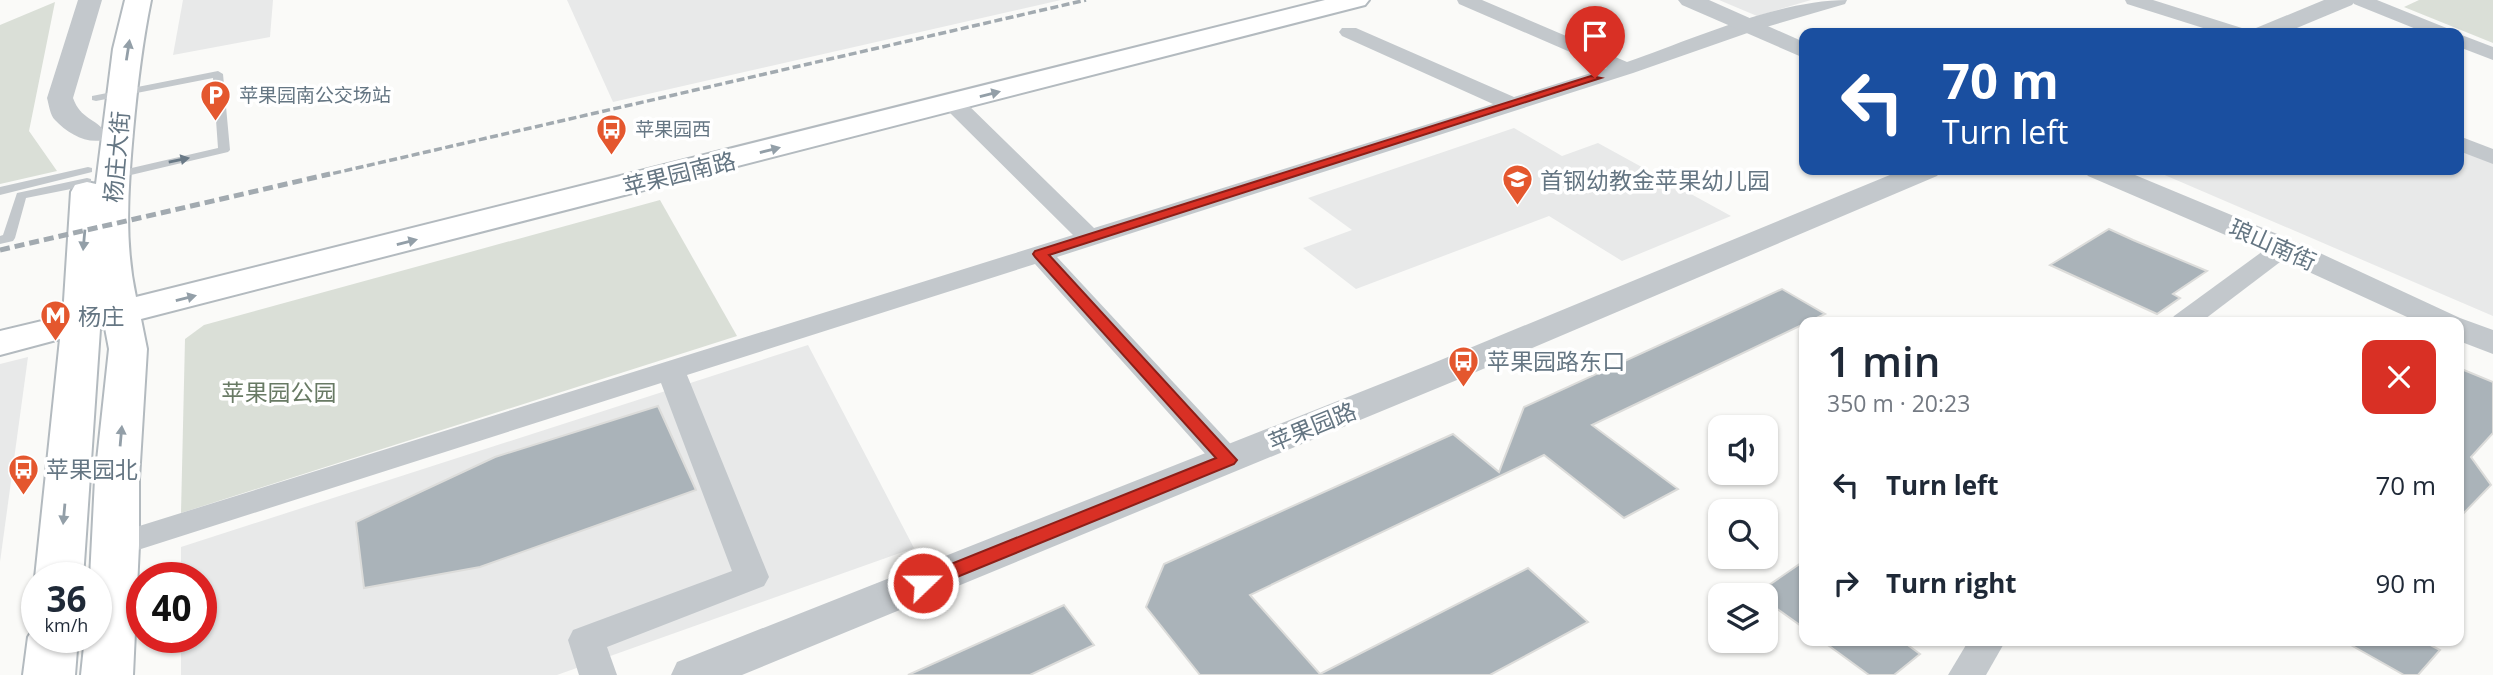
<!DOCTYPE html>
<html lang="en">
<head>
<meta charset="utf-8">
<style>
  :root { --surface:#fff; --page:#f2f2f3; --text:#1f2937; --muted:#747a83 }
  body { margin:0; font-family:"Open Sans","Noto Sans SC",sans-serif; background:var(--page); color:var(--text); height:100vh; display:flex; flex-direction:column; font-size:26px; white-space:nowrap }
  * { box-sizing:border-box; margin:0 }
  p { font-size:23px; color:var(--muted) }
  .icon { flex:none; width:38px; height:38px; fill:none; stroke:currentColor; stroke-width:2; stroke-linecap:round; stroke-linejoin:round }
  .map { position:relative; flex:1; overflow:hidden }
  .side { position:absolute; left:1799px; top:317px; width:665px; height:329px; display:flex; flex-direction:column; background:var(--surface); border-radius:14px; box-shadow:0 2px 5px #0004 }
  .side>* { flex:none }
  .guide { position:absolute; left:1799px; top:28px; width:665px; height:147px; border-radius:14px; box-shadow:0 2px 5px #0004; background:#1a4fa0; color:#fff; overflow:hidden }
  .tools { position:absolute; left:1708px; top:415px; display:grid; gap:14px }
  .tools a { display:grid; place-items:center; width:70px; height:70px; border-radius:14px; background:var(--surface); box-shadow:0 2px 5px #0004; font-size:35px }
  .speed { position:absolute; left:21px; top:562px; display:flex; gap:14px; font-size:35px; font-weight:700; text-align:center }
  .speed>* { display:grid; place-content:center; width:91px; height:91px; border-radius:50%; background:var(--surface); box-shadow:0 2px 5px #0004; line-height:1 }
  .speed small { font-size:18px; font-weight:400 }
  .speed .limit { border:10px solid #d22; background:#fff; color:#111 }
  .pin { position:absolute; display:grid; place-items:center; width:60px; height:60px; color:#fff; margin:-72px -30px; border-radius:50% 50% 50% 0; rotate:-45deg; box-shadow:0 0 7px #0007 }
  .pin .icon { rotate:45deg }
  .me { position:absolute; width:77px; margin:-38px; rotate:68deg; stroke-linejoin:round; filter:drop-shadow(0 0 5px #0008) }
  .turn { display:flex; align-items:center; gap:24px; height:147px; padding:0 28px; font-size:32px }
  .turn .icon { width:91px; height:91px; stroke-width:2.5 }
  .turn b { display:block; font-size:49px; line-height:60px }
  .round { display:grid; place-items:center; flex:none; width:74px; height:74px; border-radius:14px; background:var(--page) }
  .head { display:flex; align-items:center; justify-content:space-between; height:119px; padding:0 28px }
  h1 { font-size:42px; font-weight:600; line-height:52px }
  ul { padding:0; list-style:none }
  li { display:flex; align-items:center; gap:21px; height:98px; padding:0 28px }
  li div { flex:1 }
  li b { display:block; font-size:26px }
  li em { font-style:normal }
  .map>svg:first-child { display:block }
  .built { fill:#e8e9e9 }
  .green { fill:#dadfd7 }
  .building { fill:#aab3b9; stroke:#dcdcda; stroke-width:2 }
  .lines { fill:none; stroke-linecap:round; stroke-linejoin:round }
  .secondary-casing { stroke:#b3babf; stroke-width:4 }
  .service { fill:#c3c8cc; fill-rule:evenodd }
  .minor { fill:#c3c8cc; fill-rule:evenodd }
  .tertiary { fill:#c3c8cc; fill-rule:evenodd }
  .secondary { fill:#fff; fill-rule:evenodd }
  .rail-far1 { stroke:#a2aab0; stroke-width:3.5; stroke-dasharray:8 3.5; stroke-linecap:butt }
  .rail { stroke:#a2aab0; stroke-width:5; stroke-dasharray:10 5; stroke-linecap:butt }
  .oneway { fill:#939fa8 }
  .oneway2 { fill:#6a7a87 }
  .route { fill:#d93025; stroke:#8d1f18; stroke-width:2 }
  .labels { text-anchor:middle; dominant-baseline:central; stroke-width:7; stroke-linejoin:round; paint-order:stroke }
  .far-poi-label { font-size:19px; fill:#657683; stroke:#fff; text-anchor:start }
  .street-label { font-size:23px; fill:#657683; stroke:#fff }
  .poi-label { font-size:23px; fill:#657683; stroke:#fff; text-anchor:start }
  .park-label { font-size:23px; fill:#687a64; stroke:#fff }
</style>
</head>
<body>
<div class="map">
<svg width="2493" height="675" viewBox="0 0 2493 675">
  <rect width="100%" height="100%" fill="#fafaf8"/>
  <g class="built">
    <path d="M 183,0 L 273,0 L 270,37 L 173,55 Z"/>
    <path d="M 567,0 L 1061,0 L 613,102 Z"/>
    <path d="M 1719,0 L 1811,0 L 1757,16 Z"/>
    <path d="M 1514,128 L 1562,156 L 1598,143 L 1731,216 L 1622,261 L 1549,216 L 1356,289 L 1303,248 L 1352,230 L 1308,198 Z"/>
    <path d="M 2459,136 L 2493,151 L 2493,316 L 2153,170 L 2459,170 Z"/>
    <path d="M 808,345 L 914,548 L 557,675 L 181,675 L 181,637 L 201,637 L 201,578 L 181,577 L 181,547 Z"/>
    <path d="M 28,357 L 0,562 L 0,364 Z"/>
  </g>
  <g class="green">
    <path d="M 2419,0 L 2493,0 L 2493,43 L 2404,7 Z"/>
    <path d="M 55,2 L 29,131 L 57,171 L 0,184 L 0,25 Z"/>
    <path d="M 660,200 L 737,336 L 181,513 L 185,339 L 204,325 Z"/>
  </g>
  <g class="building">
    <path d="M 2109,229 L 2133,240 L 2207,271 L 2173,294 L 2180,298 L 2157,314 L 2050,265 Z"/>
    <path d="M 1782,289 L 1825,314 L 1592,425 L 1678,489 L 1624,518 L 1544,455 L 1250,595 L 1320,674 L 1528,568 L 1588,622 L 1490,675 L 1200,675 L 1146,607 L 1164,564 L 1453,434 L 1499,472 L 1524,407 Z"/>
    <path d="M 2459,368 L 2493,382 L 2493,433 L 2471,457 L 2491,485 L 2459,518 Z"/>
    <path d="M 658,406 L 696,490 L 480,567 L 364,588 L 356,522 L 495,457 Z"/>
    <path d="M 1804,561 L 1804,628 L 1766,601 L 1766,595 L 1756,594 Z"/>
    <path d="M 1064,605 L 1094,645 L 1030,675 L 908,675 Z"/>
    <path d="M 1821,640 L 1901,640 L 1920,654 L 1894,675 L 1869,675 Z"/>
    <path d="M 2342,640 L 2421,640 L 2440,650 L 2418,675 L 2404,675 Z"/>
  </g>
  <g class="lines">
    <defs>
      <g id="secondary">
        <path d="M 125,0 L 151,0 C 142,44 137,88 133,132 C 128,188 124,242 136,297 L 1325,0 L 1369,0 L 1365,5 L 141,319 L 147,349 L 139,479 L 139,545 L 133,675 L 81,675 L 85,637 L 96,637 L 96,578 L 90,578 L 95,479 L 109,349 L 105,328 L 100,329 L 83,578 L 37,578 L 37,581 L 35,578 L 60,339 L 0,355 L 0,331 L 63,316 L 71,192 L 75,185 L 87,182 L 96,184 L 113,49 Z"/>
        <path d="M 37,623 L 37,637 L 78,637 L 75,675 L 23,675 L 28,637 Z"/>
      </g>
    </defs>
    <use href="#secondary" class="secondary-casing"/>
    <g class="service">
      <path d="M 218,71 L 223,74 L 230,150 L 228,152 L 114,179 L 110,177 L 110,173 L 218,148 L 213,78 L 96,101 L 92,100 L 92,96 Z"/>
      <path d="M 88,167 L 92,168 L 92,172 L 0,195 L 0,187 Z"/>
      <path d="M 87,178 L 91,179 L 91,185 L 26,198 L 15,238 L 13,241 L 0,244 L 0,236 L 3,235 L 17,193 Z"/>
    </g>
    <g class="minor">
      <path d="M 1457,0 L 1482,0 L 1627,62 C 1693,39 1778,0 1847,0 L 1845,4 L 1756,30 L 1633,73 L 1057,257 L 1239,453 L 1244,460 L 1239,467 L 1228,470 L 1217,467 L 1035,264 L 687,375 L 769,577 L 764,586 L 607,647 L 617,675 L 579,675 L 568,640 L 573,630 L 732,571 L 661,383 L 116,557 L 104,553 L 99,545 L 104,537 L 1073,235 L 946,109 L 943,104 L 946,99 L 962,99 L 1094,228 L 1493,104 L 1342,36 L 1339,32 L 1342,28 L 1356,28 L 1514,97 L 1607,68 L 1459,4 Z"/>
      <path d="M 2125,0 L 2153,0 L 2245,29 L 2248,33 L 2219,33 L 2127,4 Z"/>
      <path d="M 2352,0 L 2377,0 L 2449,29 L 2452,33 L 2426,33 L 2354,4 Z"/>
      <path d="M 2459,34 L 2493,47 L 2493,60 L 2459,47 Z"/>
      <path d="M 2459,136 L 2493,149 L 2493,164 L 2459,151 Z"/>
      <path d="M 2283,240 L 2292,243 L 2296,248 L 2292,253 L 2201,322 L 2170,322 L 2174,316 L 2274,243 Z"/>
      <path d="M 1969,640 L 2006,640 L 1986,675 L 1948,675 Z"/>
    </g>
    <g class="tertiary">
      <path d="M 78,0 L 102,0 L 73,98 C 81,120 95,117 107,134 L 103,140 C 86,144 67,133 55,120 C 50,115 49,105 47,98 Z"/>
      <path d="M 1678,0 L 1709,0 L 1804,42 L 1804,58 L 1682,5 Z"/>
      <path d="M 2324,0 L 2356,0 L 2352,5 L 2285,33 L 2253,33 L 2256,28 Z"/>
      <path d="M 1902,170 L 1942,170 L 1937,176 L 1457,380 L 742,675 L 671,675 L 677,662 L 1431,364 Z"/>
      <path d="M 2083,170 L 2123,170 L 2294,241 L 2460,318 L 2493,330 L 2493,354 L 2459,341 L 2459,322 L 2418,322 L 2272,255 L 2088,176 Z"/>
    </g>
    <use href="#secondary" class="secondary"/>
    <path class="rail-far1" d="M 322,176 L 1086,0"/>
    <path class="rail" d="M 0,250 L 330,174"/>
  </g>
  <defs><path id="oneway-solid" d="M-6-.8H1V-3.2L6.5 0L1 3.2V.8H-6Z" transform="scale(1.75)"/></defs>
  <g class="oneway">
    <use href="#oneway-solid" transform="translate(128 50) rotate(-81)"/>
    <use href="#oneway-solid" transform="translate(990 94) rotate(-14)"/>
    <use href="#oneway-solid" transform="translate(770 150) rotate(-14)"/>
    <use href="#oneway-solid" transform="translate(84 240) rotate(95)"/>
    <use href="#oneway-solid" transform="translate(407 242) rotate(-14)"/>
    <use href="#oneway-solid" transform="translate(186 298) rotate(-14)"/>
    <use href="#oneway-solid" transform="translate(121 436) rotate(-85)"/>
    <use href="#oneway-solid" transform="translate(64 514) rotate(95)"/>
  </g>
  <use class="oneway2" href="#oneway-solid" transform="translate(179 160) rotate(-12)"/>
  <path class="route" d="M 1591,76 L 1601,78 L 1049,255 L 1237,460 L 1234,464 L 930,588 L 923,590 L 916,588 L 913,583 L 916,578 L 1216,458 L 1035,257 L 1033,254 L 1035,251 Z"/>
  <defs>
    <symbol id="parking-pin" viewBox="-11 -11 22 30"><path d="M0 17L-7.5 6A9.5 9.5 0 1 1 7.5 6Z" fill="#e4572e" stroke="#fff"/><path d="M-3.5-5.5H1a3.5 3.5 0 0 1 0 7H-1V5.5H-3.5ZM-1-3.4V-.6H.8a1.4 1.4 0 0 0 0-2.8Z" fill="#fff"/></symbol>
    <symbol id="bus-pin" viewBox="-11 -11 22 30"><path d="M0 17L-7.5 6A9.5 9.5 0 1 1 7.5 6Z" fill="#e4572e" stroke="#fff"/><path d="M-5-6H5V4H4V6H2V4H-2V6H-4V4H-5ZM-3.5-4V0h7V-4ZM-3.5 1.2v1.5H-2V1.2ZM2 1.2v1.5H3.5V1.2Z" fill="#fff"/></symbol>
    <symbol id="school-pin" viewBox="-11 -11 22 30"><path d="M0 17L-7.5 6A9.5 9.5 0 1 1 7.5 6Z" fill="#e4572e" stroke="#fff"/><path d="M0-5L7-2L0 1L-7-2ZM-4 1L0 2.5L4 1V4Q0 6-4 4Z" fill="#fff"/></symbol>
    <symbol id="metro-pin" viewBox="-11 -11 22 30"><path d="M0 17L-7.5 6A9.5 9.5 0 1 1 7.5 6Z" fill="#e4572e" stroke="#fff"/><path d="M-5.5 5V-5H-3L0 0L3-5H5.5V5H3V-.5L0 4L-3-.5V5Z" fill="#fff"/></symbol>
  </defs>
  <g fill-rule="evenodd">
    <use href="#parking-pin" x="198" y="78" width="35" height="47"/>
    <use href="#bus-pin" x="594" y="112" width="35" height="47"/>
    <use href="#school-pin" x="1500" y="162" width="35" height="47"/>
    <use href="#metro-pin" x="38" y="298" width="35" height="47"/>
    <use href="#bus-pin" x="1446" y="344" width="35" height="47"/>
    <use href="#bus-pin" x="6" y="452" width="35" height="47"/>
  </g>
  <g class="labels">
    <g class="far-poi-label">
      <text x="239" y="95">苹果园南公交场站</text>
      <text x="635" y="129">苹果园西</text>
    </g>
    <g class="street-label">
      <text transform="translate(116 157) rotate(-85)">杨庄大街</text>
      <text transform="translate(679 173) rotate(-14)">苹果园南路</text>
      <text transform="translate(2273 244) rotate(24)">琅山南街</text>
      <text transform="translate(1312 426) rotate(-22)">苹果园路</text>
    </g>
    <g class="poi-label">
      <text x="1540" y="180">首钢幼教金苹果幼儿园</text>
      <text x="78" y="316">杨庄</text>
      <text x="1487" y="361">苹果园路东口</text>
      <text x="46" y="469">苹果园北</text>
    </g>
    <g class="park-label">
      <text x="279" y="392">苹果园公园</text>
    </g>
  </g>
</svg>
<div class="tools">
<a><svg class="icon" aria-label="sound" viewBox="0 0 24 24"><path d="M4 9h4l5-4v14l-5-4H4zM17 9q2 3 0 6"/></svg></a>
<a><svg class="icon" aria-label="search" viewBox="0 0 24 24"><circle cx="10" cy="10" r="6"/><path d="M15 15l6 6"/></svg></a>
<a><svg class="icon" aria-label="layers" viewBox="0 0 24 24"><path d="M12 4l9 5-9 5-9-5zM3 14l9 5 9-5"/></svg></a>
</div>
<div class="speed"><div>36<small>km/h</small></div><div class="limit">40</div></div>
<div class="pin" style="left:1595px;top:78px;background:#d93025"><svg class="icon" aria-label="arrive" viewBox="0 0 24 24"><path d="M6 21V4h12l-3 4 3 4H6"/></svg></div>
<svg class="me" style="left:923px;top:583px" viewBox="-20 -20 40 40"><circle r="17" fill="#d93025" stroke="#fff" stroke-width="3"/><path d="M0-11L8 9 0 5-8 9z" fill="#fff"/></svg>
<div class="guide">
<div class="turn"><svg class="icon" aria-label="left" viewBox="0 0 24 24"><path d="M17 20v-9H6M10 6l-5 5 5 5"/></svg><div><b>70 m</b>Turn left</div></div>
</div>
<section class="side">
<div class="head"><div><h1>1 min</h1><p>350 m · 20:23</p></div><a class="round" style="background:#d93025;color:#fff"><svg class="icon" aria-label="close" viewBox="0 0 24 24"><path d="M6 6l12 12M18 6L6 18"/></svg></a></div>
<ul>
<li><svg class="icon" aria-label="left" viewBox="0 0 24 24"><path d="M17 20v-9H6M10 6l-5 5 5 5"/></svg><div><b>Turn left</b></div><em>70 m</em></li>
<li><svg class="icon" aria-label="right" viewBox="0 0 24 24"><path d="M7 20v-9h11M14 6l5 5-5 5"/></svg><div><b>Turn right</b></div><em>90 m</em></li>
</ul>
</section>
</div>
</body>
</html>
